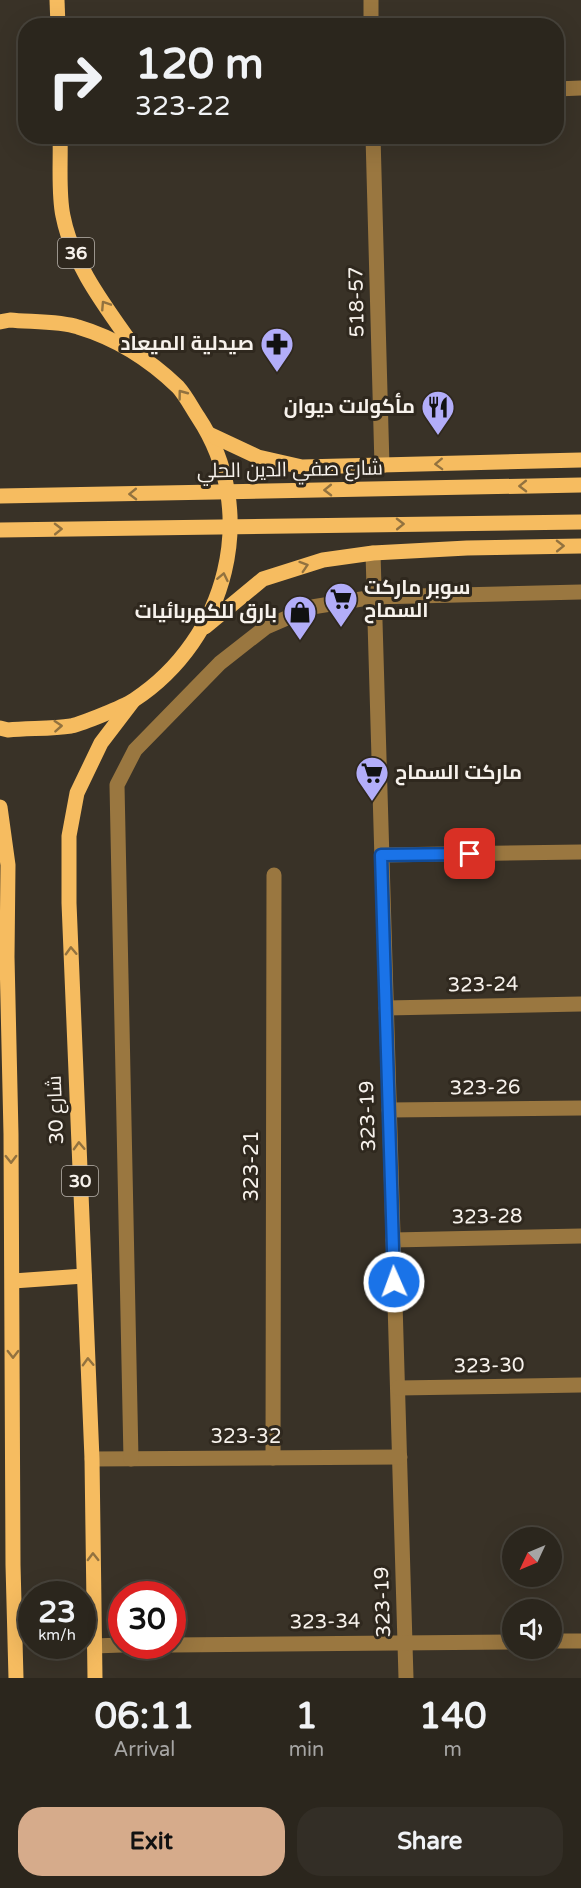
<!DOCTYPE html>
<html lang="en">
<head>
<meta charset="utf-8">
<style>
  :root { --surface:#2b261d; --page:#332e26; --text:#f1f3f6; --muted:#a6a5a4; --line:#47433b; --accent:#d6ab8b }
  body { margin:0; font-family:"Varela Round",Cairo,sans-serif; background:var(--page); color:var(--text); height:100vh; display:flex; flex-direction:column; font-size:22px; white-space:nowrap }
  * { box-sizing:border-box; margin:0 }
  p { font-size:20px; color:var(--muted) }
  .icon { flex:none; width:33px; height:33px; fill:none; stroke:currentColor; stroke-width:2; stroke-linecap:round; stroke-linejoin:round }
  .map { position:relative; height:1678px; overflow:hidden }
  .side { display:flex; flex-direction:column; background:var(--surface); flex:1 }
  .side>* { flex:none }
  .guide { position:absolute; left:18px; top:18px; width:546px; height:126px; border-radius:24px; box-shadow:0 6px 24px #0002,0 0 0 2px var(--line); background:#2b261d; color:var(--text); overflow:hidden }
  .needle { width:39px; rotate:226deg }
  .tools { position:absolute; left:502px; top:1527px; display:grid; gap:12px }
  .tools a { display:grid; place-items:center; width:60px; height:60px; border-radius:50%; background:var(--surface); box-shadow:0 6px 24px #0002,0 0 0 2px var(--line); font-size:30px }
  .speed { position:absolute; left:18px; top:1581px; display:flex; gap:12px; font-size:30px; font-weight:700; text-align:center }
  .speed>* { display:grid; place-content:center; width:78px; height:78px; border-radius:50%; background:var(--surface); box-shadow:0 6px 24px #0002,0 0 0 2px var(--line); line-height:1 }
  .speed small { font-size:15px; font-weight:400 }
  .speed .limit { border:9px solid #d22; background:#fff; color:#111 }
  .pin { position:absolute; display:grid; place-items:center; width:51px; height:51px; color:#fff; margin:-26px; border-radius:12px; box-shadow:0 3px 9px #0006 }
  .me { position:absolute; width:66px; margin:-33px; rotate:358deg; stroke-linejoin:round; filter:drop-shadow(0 0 4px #0008) }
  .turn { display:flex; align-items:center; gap:21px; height:126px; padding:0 18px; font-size:27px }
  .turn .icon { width:78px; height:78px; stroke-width:2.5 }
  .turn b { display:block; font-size:42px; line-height:51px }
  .eta { display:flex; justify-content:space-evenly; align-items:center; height:102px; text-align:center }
  .eta b { font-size:36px; font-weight:700; line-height:42px }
  .action { display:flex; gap:12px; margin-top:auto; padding:12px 18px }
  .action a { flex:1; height:69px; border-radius:24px; background:var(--accent); color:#111; font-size:24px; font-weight:700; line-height:69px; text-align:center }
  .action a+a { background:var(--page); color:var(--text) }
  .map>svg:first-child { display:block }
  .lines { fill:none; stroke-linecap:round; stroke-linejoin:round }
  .minor { stroke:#9a7740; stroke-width:15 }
  .major { stroke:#f6bc60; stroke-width:15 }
  .major-bridge { stroke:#f6bc60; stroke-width:15 }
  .oneway { stroke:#92723f }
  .route-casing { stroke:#114b97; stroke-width:15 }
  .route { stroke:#1a73e8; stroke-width:10 }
  .labels { text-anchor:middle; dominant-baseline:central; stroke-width:6; stroke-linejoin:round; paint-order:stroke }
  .shield { fill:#2f281e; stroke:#bbb5ae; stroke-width:1.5 }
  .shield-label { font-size:18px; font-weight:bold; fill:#f7f2ec }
  .street-label { font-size:20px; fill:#f7f2ec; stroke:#2f281e }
  .poi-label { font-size:20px; font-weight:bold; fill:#f7f2ec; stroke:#2f281e; text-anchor:end }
</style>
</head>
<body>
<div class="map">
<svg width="581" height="1678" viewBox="0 0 581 1678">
  <rect width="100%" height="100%" fill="#393227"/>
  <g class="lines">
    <g class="minor">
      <path d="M 371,0 L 371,26"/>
      <path d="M 556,89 L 581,88"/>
      <path d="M 373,136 L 382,466"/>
      <path d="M 373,553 L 406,1678"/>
      <path d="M 382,855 L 581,852"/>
      <path d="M 386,1008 L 581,1004"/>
      <path d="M 389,1110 L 581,1108"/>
      <path d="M 393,1240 L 581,1236"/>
      <path d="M 398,1388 L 581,1385"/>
      <path d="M 273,1458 L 274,875"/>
      <path d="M 92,1459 L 400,1457"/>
      <path d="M 131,1459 L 117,785 L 135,750 L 220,663 L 266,627 L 312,607 L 374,597 L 581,592"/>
      <path d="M 552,1641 L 581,1641"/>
      <path d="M 172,1645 L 513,1642"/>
      <path d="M 94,1646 L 122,1645"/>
    </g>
    <g class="major">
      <path d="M 57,0 L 58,26"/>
      <path d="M 60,136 C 61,160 58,193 63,216 C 73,267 109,311 138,353"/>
      <path d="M 0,322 L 10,320 C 29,322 60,321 78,327 C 115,338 150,360 178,387 C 186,396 192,408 198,417 C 261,512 227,639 134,700 C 123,707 84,723 71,726 C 51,729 28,728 8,730 L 0,728"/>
      <path d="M 209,434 L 258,457 L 302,467 L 581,460"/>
      <path d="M 205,627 L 263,579 L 323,560 L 373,553 L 467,548 L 581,546"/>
      <path d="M 0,807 L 8,865 L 7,957 L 11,1134 L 13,1565 L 16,1678"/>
      <path d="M 13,1281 L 84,1276"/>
      <path d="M 95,1678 L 92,1459 L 69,903 L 69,836 L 77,793 L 101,743 L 133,701"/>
    </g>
    <g class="major-bridge">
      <path d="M 0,496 L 581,485"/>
      <path d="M 0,530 L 581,522"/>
    </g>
  </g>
  <defs><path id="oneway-chevron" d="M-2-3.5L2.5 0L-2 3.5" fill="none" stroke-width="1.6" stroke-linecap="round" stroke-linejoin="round" transform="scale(1.5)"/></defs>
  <g class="oneway">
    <use href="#oneway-chevron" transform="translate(105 305) rotate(-123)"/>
    <use href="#oneway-chevron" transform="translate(182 394) rotate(-127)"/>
    <use href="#oneway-chevron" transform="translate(439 464) rotate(178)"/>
    <use href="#oneway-chevron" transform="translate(523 486) rotate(179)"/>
    <use href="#oneway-chevron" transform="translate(328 490) rotate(179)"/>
    <use href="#oneway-chevron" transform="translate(133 494) rotate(179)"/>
    <use href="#oneway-chevron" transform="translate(400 524) rotate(-1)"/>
    <use href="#oneway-chevron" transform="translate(58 529) rotate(-1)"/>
    <use href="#oneway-chevron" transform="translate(560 546) rotate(-1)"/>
    <use href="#oneway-chevron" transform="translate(304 566) rotate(-18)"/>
    <use href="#oneway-chevron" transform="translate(223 577) rotate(-78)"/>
    <use href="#oneway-chevron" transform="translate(58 726) rotate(-4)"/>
    <use href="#oneway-chevron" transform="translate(71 951) rotate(-92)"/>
    <use href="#oneway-chevron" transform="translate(79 1146) rotate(-92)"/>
    <use href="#oneway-chevron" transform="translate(11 1159) rotate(89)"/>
    <use href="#oneway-chevron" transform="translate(13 1354) rotate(90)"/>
    <use href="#oneway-chevron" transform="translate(88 1362) rotate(-92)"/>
    <use href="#oneway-chevron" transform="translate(93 1557) rotate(-91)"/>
  </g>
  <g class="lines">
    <defs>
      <path id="route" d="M 394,1282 L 381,855 L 470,854"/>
    </defs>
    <use href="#route" class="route-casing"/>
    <use href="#route" class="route"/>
  </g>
  <defs>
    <symbol id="pharmacy-pin" viewBox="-11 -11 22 30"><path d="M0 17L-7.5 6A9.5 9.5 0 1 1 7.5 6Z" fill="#b2adf9" stroke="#2f281e"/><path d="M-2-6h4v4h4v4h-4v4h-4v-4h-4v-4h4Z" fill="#111"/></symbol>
    <symbol id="restaurant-pin" viewBox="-11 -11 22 30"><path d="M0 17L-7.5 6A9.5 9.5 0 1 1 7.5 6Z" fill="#b2adf9" stroke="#2f281e"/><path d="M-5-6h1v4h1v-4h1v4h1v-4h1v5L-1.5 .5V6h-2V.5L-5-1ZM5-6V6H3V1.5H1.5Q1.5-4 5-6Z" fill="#111"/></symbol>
    <symbol id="supermarket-pin" viewBox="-11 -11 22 30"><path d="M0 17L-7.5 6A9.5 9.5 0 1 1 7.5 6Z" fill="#b2adf9" stroke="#2f281e"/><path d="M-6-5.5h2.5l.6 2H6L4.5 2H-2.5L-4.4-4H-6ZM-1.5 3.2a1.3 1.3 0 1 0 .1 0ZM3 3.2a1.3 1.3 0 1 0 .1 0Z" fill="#111"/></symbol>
    <symbol id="shop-pin" viewBox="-11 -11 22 30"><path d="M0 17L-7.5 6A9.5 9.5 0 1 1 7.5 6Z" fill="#b2adf9" stroke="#2f281e"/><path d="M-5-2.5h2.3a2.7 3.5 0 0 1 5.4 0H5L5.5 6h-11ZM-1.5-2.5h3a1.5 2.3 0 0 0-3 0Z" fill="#111"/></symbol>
  </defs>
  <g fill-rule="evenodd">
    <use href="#pharmacy-pin" x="258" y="325" width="38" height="52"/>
    <use href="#restaurant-pin" x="419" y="388" width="38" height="52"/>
    <use href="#supermarket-pin" x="322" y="580" width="38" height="52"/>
    <use href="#shop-pin" x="281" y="593" width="38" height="52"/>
    <use href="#supermarket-pin" x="353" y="754" width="38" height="52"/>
  </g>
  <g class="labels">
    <g class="shield">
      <rect x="58" y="238" width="36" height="30" rx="4.5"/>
      <rect x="62" y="1166" width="36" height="30" rx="4.5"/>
    </g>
    <g class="shield-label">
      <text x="76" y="253">36</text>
      <text x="80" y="1181">30</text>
    </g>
    <g class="street-label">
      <text transform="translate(357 302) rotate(-91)">518-57</text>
      <text transform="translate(290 470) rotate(-1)">شارع صفي الدين الحلي</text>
      <text transform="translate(483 985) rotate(-1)">323-24</text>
      <text transform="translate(485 1088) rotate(-1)">323-26</text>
      <text transform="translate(56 1110) rotate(-92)">شارع 30</text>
      <text transform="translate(368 1116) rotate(-92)">323-19</text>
      <text transform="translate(252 1166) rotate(-90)">323-21</text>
      <text transform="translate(487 1217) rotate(-1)">323-28</text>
      <text transform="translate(489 1366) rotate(-1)">323-30</text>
      <text x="246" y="1437">323-32</text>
      <text transform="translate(383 1602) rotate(-92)">323-19</text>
      <text transform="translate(325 1622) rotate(-1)">323-34</text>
    </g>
    <g class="poi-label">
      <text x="254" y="344">صيدلية الميعاد</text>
      <text x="415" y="407">مأكولات ديوان</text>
      <text x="364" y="588" text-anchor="start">سوبر ماركت<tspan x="364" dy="23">السماح</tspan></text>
      <text x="277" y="612">بارق للكهربائيات</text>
      <text x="395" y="773" text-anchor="start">ماركت السماح</text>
    </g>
  </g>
</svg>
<div class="tools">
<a><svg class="needle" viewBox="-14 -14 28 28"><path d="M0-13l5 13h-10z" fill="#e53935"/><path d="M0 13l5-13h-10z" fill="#a6a5a4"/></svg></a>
<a><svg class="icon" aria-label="sound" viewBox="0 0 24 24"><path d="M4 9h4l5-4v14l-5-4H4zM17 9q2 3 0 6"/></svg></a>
</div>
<div class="speed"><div>23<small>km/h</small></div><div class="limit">30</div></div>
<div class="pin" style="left:470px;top:854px;background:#d93025"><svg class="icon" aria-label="arrive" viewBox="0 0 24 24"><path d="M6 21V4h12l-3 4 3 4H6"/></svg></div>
<svg class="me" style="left:394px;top:1282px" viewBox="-20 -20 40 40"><circle r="17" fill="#1a73e8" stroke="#fff" stroke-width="3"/><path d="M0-11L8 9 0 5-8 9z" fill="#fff"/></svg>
<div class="guide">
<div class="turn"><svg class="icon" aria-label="right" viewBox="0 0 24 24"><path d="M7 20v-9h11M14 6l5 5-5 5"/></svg><div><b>120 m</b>323-22</div></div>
</div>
</div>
<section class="side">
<div class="eta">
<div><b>06:11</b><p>Arrival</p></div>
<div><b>1</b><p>min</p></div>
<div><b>140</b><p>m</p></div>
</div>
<div class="action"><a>Exit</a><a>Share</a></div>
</section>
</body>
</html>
